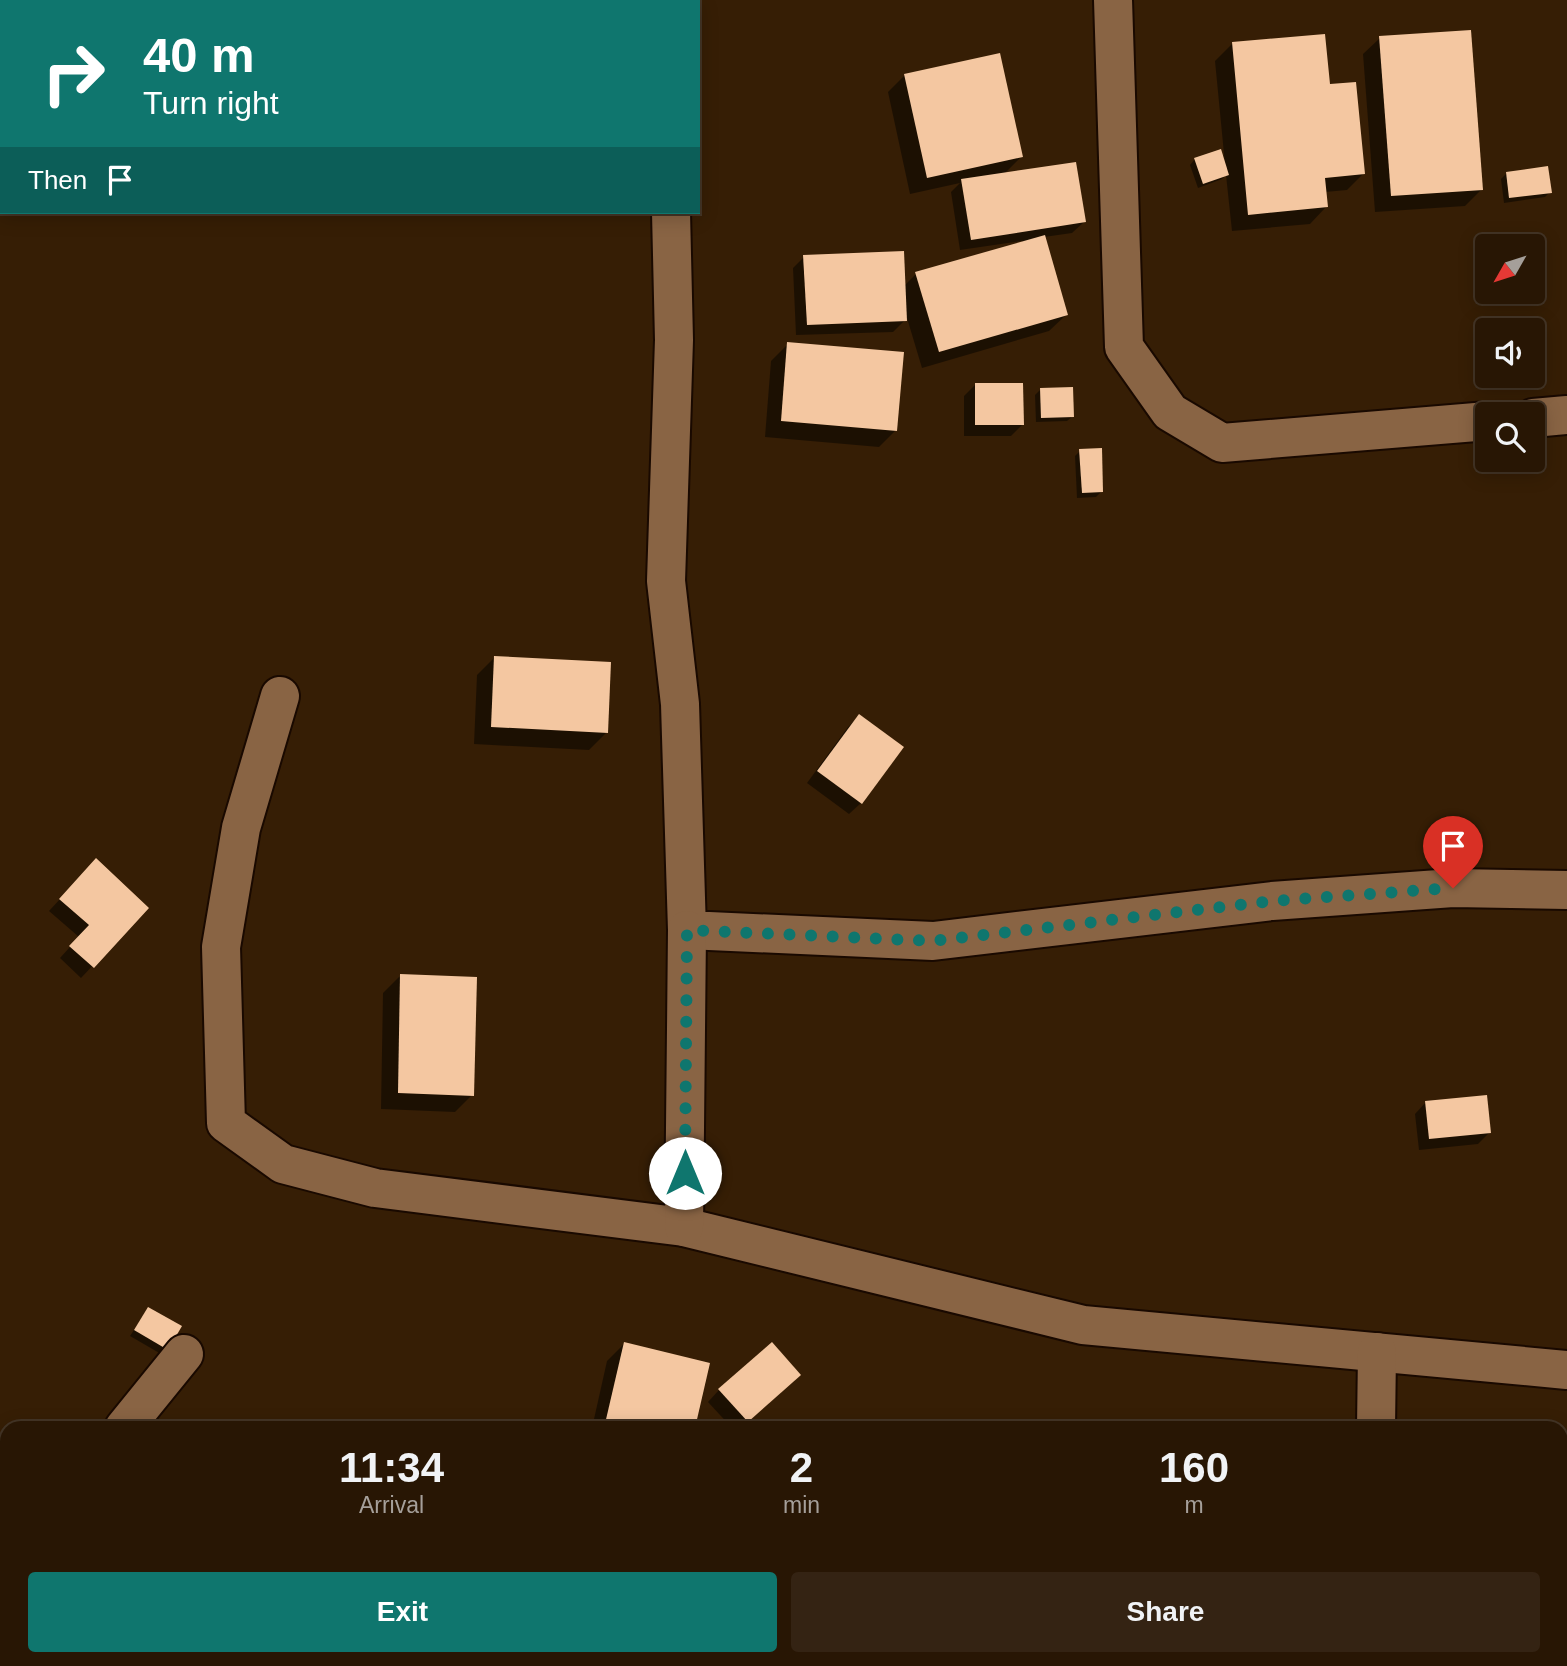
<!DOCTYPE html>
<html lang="en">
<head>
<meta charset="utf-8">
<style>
  :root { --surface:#281604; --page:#342313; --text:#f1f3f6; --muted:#a59f9a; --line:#443526; --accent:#0f766e }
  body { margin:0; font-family:Arial,sans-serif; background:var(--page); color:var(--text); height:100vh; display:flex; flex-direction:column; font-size:26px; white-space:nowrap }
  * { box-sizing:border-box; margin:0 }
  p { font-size:23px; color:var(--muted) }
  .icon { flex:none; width:38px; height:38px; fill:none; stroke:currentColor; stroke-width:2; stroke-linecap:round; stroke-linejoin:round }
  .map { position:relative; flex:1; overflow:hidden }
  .drawer { position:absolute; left:0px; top:1421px; width:1568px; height:245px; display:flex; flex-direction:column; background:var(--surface); border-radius:21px 21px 0 0; box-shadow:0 4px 18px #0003,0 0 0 2px var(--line) }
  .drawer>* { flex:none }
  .hud { position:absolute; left:0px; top:0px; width:700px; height:214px; box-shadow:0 4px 18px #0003,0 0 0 2px var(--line); background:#0f766e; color:#fff; overflow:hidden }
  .needle { width:46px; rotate:231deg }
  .buttons { position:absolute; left:1475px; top:234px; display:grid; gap:14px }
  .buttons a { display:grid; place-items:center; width:70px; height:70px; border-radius:7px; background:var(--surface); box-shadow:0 4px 18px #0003,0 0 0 2px var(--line); font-size:35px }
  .pin { position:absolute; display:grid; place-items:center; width:60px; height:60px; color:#fff; margin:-72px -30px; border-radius:50% 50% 50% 0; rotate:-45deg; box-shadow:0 0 7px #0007 }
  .pin .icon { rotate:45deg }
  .me { position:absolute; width:77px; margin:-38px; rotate:0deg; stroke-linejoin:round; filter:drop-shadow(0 0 5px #0008) }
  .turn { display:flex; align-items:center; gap:24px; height:147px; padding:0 28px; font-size:32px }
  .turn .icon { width:91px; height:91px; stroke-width:2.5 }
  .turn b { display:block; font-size:49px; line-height:60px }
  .then { display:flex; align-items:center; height:66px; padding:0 28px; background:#0003; gap:14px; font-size:26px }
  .eta { display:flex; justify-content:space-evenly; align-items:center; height:119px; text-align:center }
  .eta b { font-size:42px; font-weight:700; line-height:49px }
  .button { display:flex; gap:14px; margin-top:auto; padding:14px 28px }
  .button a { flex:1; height:80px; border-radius:7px; background:var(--accent); color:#fff; font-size:28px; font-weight:700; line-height:80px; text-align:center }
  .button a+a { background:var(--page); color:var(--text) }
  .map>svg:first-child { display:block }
  .shadow { fill:#0007 }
  .building { fill:#f4c7a1 }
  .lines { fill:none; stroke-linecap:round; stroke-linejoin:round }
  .minor-casing { stroke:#190900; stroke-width:42 }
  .major-casing { stroke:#190900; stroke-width:42 }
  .minor { stroke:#896444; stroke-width:38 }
  .major { stroke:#b27072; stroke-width:38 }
  .route { stroke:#0f766e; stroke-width:12; stroke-dasharray:0 21.6 }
</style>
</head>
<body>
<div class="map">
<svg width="1567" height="1666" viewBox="0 0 1567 1666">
  <rect width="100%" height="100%" fill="#361e05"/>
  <g class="shadow">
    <path d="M 79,0 L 329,0 L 328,2 Z"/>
    <path d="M 1380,38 L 1482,189 L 1465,206 L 1375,212 L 1363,54 Z"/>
    <path d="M 1232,44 L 1328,86 L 1364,173 L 1347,190 L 1325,192 L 1326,207 L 1310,224 L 1232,231 L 1226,175 L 1222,179 L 1198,188 L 1190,165 L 1195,159 L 1225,164 L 1215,61 Z"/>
    <path d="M 905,75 L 1021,157 L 1003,175 L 1084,222 L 1072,233 L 1044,237 L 1066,315 L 1049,331 L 922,368 L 907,318 L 893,332 L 796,335 L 793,268 L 804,257 L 903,287 L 916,274 L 1023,243 L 1022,241 L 960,250 L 951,192 L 960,183 L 910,194 L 888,92 Z"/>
    <path d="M 1506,174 L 1550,192 L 1545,197 L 1504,203 L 1501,179 Z"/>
    <path d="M 788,344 L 896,430 L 879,447 L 765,437 L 771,361 Z"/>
    <path d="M 975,385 L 1022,425 L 1011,436 L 964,436 L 964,396 Z"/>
    <path d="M 1040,390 L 1073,416 L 1067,421 L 1036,422 L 1035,395 Z"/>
    <path d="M 1080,451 L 1101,492 L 1096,497 L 1077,498 L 1075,456 Z"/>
    <path d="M 494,658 L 606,733 L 589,750 L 474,744 L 477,675 Z"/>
    <path d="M 859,716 L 902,747 L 861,803 L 849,814 L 807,783 L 848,727 Z"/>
    <path d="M 85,872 L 147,908 L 81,978 L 60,958 L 79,937 L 49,911 Z"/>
    <path d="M 400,976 L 472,1095 L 455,1112 L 381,1109 L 383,993 Z"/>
    <path d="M 1426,1102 L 1489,1133 L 1478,1144 L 1419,1150 L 1415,1114 Z"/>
    <path d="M 148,1309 L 179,1327 L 161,1354 L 130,1336 Z"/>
    <path d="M 624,1344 L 693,1428 L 592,1428 L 607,1361 Z"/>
    <path d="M 787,1386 L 740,1428 L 732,1428 L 708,1402 L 719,1390 Z"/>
    <path d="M 1225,1659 L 1305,1659 L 1304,1666 L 1224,1666 Z"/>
  </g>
  <g class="building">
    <path d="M 1471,30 L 1483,190 L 1391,196 L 1379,36 Z"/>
    <path d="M 1325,34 L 1330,84 L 1356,82 L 1365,174 L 1325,178 L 1328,207 L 1248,215 L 1232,42 Z"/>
    <path d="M 1000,53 L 1023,157 L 927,178 L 904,74 Z"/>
    <path d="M 1221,149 L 1229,175 L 1203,184 L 1194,158 Z"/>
    <path d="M 1076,162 L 1086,222 L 971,240 L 961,179 Z"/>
    <path d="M 1548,166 L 1552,193 L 1509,198 L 1506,172 Z"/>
    <path d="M 1045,235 L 1068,315 L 939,352 L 915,272 Z"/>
    <path d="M 904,251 L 907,321 L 807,325 L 803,255 Z"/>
    <path d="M 787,342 L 904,352 L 897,431 L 781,421 Z"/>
    <path d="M 975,383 L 1023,383 L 1024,425 L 975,425 Z"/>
    <path d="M 1073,387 L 1074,417 L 1041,418 L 1040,388 Z"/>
    <path d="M 1102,448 L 1103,492 L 1082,493 L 1079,449 Z"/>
    <path d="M 494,656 L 611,662 L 608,733 L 491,727 Z"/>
    <path d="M 859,714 L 904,747 L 862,804 L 817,771 Z"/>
    <path d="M 96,858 L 149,908 L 94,968 L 69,946 L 89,925 L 59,899 Z"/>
    <path d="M 400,974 L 477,977 L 474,1096 L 398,1093 Z"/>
    <path d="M 1487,1095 L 1491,1133 L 1429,1139 L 1425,1101 Z"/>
    <path d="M 148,1307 L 182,1326 L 168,1350 L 134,1330 Z"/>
    <path d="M 624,1342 L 710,1363 L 695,1428 L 604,1428 Z"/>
    <path d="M 772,1342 L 801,1375 L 748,1422 L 718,1389 Z"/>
    <path d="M 1239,1659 L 1307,1659 L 1306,1666 L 1238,1666 Z"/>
  </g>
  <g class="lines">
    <defs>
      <g id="minor">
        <path d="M 663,0 L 664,2"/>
        <path d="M 1113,0 L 1124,347 L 1170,412 L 1222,443 L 1488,421"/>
        <path d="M 671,212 L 674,340 L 666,581 L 680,704 L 687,930 L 933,941 L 1272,901 L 1453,888 L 1567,890"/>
        <path d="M 1533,418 L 1567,415"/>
        <path d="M 280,696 L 241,828 L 221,947 L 226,1123 L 283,1164 L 375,1188 L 684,1227 L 1083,1325 L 1567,1370"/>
        <path d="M 684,1227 L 687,930"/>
        <path d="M 124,1428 L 184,1354"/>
        <path d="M 1376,1428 L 1377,1352"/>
        <path d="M 0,1654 L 7,1635"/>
        <path d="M 1370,1666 L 1370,1659"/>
      </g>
      <path id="major" d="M 0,1664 L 11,1666"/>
    </defs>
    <use href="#minor" class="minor-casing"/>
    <use href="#major" class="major-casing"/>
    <use href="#minor" class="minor"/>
    <use href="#major" class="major"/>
  </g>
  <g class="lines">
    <path class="route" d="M 685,1173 L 687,930 L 933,941 L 1272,901 L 1453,888"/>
  </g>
</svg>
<div class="buttons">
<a><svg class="needle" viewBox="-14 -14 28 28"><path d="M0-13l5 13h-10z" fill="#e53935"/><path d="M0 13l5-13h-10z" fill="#a59f9a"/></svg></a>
<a><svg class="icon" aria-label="sound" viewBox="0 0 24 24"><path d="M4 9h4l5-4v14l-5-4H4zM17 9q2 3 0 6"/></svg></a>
<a><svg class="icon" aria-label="search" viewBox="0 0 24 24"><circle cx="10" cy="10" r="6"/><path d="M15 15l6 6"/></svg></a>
</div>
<div class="pin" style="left:1453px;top:888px;background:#d93025"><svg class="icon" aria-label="arrive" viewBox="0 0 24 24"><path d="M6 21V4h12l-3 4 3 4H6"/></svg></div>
<svg class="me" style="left:685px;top:1173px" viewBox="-20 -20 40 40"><circle r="19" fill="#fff"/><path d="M0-13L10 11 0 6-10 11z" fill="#0f766e"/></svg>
<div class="hud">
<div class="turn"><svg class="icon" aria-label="right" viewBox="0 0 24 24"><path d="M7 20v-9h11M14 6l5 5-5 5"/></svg><div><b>40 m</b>Turn right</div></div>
<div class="then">Then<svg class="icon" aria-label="arrive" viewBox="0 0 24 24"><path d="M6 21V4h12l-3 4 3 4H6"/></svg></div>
</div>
<section class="drawer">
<div class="eta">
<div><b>11:34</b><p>Arrival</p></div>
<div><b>2</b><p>min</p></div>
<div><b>160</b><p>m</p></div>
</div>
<div class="button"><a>Exit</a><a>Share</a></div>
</section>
</div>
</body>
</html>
